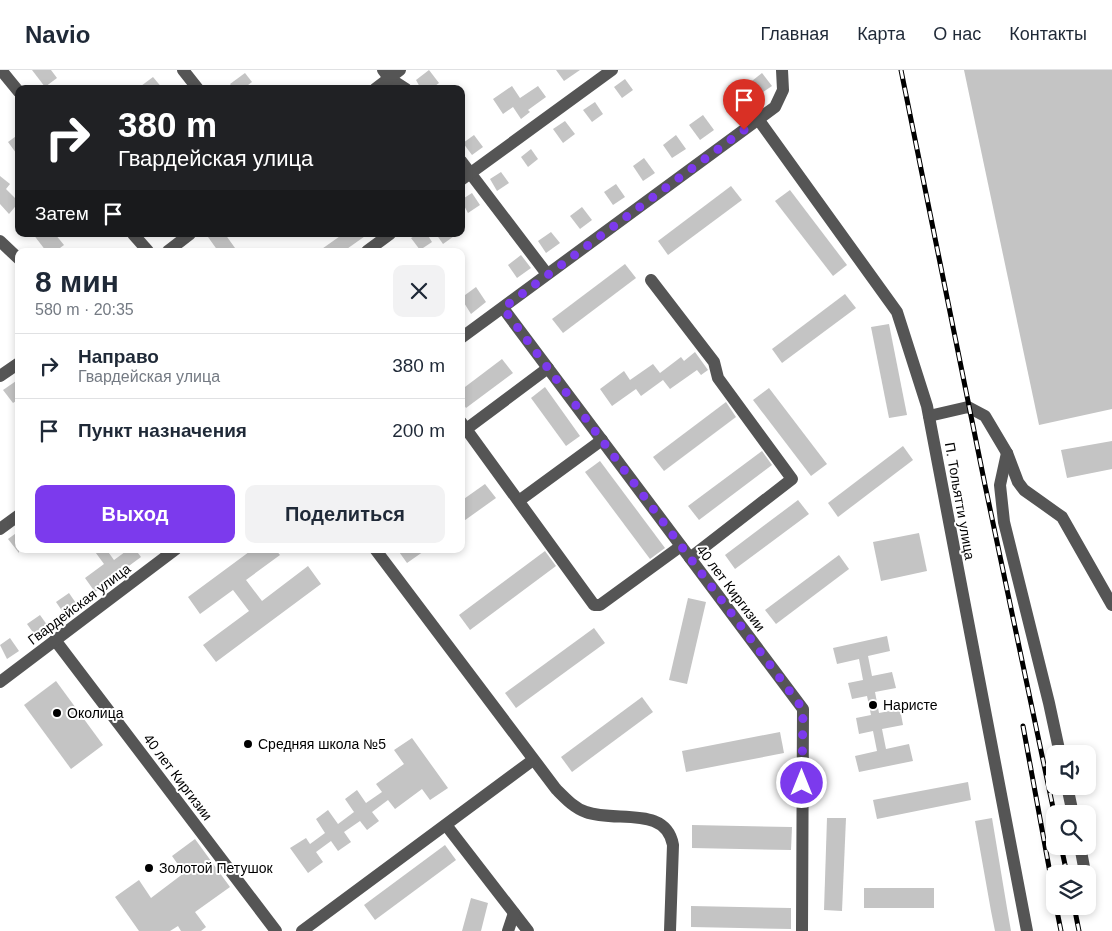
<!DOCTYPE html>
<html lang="ru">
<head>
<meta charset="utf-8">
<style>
  :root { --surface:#fff; --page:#f2f2f3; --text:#1f2937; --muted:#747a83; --line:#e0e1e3; --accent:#7c3aed }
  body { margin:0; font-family:Arial,sans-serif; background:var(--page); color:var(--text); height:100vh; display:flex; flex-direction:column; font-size:19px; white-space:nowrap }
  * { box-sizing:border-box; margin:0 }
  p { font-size:16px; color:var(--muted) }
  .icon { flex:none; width:28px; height:28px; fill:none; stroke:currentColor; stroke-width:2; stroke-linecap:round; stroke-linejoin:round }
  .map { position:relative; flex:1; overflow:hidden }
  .side { position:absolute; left:15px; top:178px; width:450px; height:305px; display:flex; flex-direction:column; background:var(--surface); border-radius:10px; box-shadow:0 2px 8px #0003 }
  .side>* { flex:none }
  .top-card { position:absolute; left:15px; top:15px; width:450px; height:152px; border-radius:10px; box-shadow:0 2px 8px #0003; background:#202124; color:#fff; overflow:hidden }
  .buttons { position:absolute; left:1046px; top:675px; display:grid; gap:10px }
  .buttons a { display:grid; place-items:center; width:50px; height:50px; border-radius:10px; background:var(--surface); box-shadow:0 2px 8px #0003; font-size:25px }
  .pin { position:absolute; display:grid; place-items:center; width:42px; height:42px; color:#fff; margin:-51px -21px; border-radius:50% 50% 50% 0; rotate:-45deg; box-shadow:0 0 5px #0007 }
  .pin .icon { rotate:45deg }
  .me { position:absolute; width:55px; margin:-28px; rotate:0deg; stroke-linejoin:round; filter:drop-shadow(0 0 4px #0008) }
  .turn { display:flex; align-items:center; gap:18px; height:105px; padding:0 20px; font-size:22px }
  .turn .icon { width:65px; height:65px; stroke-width:2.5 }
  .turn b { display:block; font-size:35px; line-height:42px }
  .then { display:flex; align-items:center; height:48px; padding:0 20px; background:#0003; gap:10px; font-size:19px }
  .round { display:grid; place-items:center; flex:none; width:52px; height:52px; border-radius:10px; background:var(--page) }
  .summary { display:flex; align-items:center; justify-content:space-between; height:85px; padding:0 20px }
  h1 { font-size:30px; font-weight:700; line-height:38px }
  .action { display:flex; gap:10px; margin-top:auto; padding:10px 20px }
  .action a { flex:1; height:58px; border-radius:10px; background:var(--accent); color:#fff; font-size:20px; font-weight:700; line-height:58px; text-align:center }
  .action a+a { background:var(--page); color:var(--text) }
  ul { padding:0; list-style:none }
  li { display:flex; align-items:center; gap:15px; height:65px; padding:0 20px; border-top:1px solid var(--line) }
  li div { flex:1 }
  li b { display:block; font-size:19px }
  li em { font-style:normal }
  header { display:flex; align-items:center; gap:30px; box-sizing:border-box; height:70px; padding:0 25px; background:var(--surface); border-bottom:1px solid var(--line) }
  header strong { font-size:24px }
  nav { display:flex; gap:28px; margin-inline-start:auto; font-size:18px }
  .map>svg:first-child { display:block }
  .building { fill:#c4c4c4 }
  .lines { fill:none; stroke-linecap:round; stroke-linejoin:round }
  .minor { stroke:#555; stroke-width:12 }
  .rail-casing { stroke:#000; stroke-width:5 }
  .rail { stroke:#fff; stroke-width:3; stroke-dasharray:9; stroke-linecap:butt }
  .route { stroke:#7c3aed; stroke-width:9; stroke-dasharray:0 16.2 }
  .poi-dot { fill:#000; stroke:#fff; stroke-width:2 }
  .labels { text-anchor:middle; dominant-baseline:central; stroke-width:4; stroke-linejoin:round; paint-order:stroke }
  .street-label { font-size:14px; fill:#000; stroke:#fff }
  .poi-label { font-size:14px; fill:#000; stroke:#fff; text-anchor:start }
</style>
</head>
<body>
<header>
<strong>Navio</strong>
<nav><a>Главная</a><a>Карта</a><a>О нас</a><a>Контакты</a></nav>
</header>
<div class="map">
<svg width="1112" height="861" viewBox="0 0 1112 861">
  <rect width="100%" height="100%" fill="#fff"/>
  <g class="building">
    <path d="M 32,0 L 51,0 L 57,8 L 45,17 Z"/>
    <path d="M 429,0 L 439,13 L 431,19 L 421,19 L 416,10 Z"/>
    <path d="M 556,0 L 580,0 L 564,11 Z"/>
    <path d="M 964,0 L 1112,0 L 1112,339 L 1039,355 Z"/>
    <path d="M 245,3 L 252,12 L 243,19 L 234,19 L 230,14 Z"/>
    <path d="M 762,3 L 772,16 L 741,37 L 733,26 Z"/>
    <path d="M 153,7 L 163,19 L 137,19 Z"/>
    <path d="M 625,9 L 633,20 L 622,28 L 614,17 Z"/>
    <path d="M 512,16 L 520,28 L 538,16 L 546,27 L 528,40 L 530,42 L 521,49 L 513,37 L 503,44 L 493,29 Z"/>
    <path d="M 595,32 L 603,44 L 592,52 L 583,40 Z"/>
    <path d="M 703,45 L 714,60 L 700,70 L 689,55 Z"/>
    <path d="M 565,51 L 575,64 L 563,73 L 553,59 Z"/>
    <path d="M 19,64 L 19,87 L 8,72 Z"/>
    <path d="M 474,65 L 483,77 L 472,85 L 463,73 Z"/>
    <path d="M 676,65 L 686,79 L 672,88 L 663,75 Z"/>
    <path d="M 531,79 L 538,89 L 528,97 L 521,87 Z"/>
    <path d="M 644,88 L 655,103 L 643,111 L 633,96 Z"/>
    <path d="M 501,102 L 509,113 L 497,121 L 490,109 Z"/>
    <path d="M 0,106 L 10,114 L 6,119 L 19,132 L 9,144 L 0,134 Z"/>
    <path d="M 616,114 L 625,127 L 613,135 L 604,122 Z"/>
    <path d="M 731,116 L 742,130 L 668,185 L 658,171 Z"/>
    <path d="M 790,120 L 847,195 L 833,206 L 775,131 Z"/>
    <path d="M 472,123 L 480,135 L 468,143 L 461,130 Z"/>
    <path d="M 582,137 L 592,150 L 580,159 L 570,146 Z"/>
    <path d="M 551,162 L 560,173 L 546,183 L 538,171 Z"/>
    <path d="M 33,164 L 55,164 L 64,175 L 56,181 L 46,181 Z"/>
    <path d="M 212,164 L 225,164 L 235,178 L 230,181 L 218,181 L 208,167 Z"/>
    <path d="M 343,164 L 368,164 L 344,181 L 319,181 Z"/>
    <path d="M 418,164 L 427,164 L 432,172 L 420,180 L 411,168 Z"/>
    <path d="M 436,164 L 457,164 L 443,174 Z"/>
    <path d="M 521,185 L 531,198 L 517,208 L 508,195 Z"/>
    <path d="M 625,194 L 636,208 L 563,263 L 552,249 Z"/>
    <path d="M 476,217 L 486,232 L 471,244 L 461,228 Z"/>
    <path d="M 845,224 L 856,238 L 782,293 L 772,279 Z"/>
    <path d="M 889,254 L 907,345 L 889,348 L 871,257 Z"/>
    <path d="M 695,282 L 708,300 L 701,305 L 697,300 L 670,319 L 663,310 L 641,326 L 636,319 L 612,336 L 600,319 L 624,301 L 630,310 L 653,294 L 660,303 L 681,287 L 684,291 Z"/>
    <path d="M 502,289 L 513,303 L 466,338 L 461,331 L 461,320 Z"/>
    <path d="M 19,309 L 19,329 L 13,333 L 3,320 Z"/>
    <path d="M 545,317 L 580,366 L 566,376 L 531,328 Z"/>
    <path d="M 769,318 L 827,394 L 811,406 L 753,330 Z"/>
    <path d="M 726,332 L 736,347 L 664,401 L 653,387 Z"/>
    <path d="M 1112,371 L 1112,399 L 1067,408 L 1061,380 Z"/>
    <path d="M 903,376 L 913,390 L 838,447 L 828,433 Z"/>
    <path d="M 762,381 L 772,395 L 699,450 L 688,436 Z"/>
    <path d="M 600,391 L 665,478 L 650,489 L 585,402 Z"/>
    <path d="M 485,414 L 496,428 L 461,453 L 461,431 Z"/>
    <path d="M 798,430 L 809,444 L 735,499 L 725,485 Z"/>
    <path d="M 19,461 L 19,483 L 8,469 Z"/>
    <path d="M 919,463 L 927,501 L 881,511 L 873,472 Z"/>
    <path d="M 93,479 L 106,479 L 114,490 L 129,479 L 135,479 L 141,487 L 122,501 L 124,504 L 95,522 L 85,508 L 104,494 Z"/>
    <path d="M 253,479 L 275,479 L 280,485 L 246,510 L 262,531 L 308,496 L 321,514 L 216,592 L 203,575 L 249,541 L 233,520 L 200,544 L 188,527 Z"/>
    <path d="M 397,479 L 427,479 L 407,493 Z"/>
    <path d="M 545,481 L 556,496 L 470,560 L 459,545 Z"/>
    <path d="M 839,485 L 849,499 L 776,554 L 765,540 Z"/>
    <path d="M 69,523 L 78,536 L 65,545 L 56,532 Z"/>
    <path d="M 688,528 L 706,532 L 687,614 L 669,610 Z"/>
    <path d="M 40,545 L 50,559 L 37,568 L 27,554 Z"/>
    <path d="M 594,558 L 605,573 L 516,638 L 505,623 Z"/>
    <path d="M 887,566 L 890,581 L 868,586 L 872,606 L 892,602 L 896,618 L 875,622 L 879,643 L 900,639 L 903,655 L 882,659 L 886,679 L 909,674 L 913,691 L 859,702 L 855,686 L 877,681 L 873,661 L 859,664 L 856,648 L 871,645 L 867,626 L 852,629 L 848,613 L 863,610 L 859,589 L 837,594 L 833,578 Z"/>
    <path d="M 10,568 L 19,581 L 7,589 L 0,575 Z"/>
    <path d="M 56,611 L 103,675 L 71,699 L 24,635 Z"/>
    <path d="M 642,627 L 653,642 L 572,702 L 561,687 Z"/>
    <path d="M 780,662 L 784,683 L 686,702 L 682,681 Z"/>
    <path d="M 412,668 L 448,718 L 430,730 L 422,719 L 395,739 L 388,730 L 372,742 L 379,751 L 367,760 L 360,751 L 344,762 L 351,772 L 338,781 L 331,771 L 316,782 L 323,792 L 308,803 L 290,778 L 306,768 L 310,774 L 325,763 L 316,749 L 328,740 L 338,754 L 354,742 L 345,729 L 357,720 L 366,733 L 382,722 L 376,714 L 404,694 L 394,680 Z"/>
    <path d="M 968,712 L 971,730 L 877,749 L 873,730 Z"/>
    <path d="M 827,748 L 846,748 L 842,841 L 824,840 Z"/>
    <path d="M 992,748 L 1007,838 L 1011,861 L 995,861 L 991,841 L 975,751 Z"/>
    <path d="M 692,755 L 792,757 L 791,780 L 692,778 Z"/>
    <path d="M 195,769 L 230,817 L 195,842 L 206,857 L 201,861 L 181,861 L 178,856 L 170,861 L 139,861 L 115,827 L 139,810 L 151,828 L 184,803 L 172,786 Z"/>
    <path d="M 445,775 L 456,790 L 375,850 L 364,835 Z"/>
    <rect x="864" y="818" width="70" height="20"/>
    <path d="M 471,828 L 488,833 L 481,861 L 462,861 Z"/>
    <path d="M 691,836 L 791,838 L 791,859 L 691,857 Z"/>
  </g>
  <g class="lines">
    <g class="minor">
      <path d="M 1,0 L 19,22"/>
      <path d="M 183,0 L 198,19"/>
      <path d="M 383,0 L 389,8 L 406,19"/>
      <path d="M 375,19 L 400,0"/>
      <path d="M 758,49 L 897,242 L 927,336 L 1027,861"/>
      <path d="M 461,91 L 547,204"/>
      <path d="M 461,110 L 612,0"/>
      <path d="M 133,164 L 148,181"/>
      <path d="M 0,171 L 19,189"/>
      <path d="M 168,181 L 190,164"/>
      <path d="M 367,181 L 390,164"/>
      <path d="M 651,210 L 714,292 L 718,308 L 792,409 L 690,488"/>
      <path d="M 503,238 L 803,639 L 802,861"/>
      <path d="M 461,268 L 775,37 L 783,20 L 782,0"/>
      <path d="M 0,306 L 19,293"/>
      <path d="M 929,346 L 968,337 L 985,346 L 1007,383 L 1018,412 L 1024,420 L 1062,447 L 1112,535"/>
      <path d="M 461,352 L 594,535 L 600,535 L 681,476"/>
      <path d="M 461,363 L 548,298"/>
      <path d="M 1007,383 L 1000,415 L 1004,452 L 1049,633 L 1060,684"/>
      <path d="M 520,430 L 602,370"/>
      <path d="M 0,459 L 19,445"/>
      <path d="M 375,479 L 556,719 C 565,728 574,738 586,742 C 616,753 666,735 673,775 L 670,861"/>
      <path d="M 55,570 L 276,861"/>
      <path d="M 0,612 L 176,479"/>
      <path d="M 1067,716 L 1073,744"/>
      <path d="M 446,755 L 528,861"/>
      <path d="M 1080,776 L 1084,797"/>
      <path d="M 302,861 L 533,690"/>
      <path d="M 508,861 L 514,843"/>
    </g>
    <defs>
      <g id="rail">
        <path d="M 901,0 L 985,415 L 1055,747"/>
        <path d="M 1023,656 L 1055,830"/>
        <path d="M 1061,776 L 1067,804"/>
        <path d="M 1056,836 L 1061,861"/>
        <path d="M 1074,836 L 1079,861"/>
      </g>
    </defs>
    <use href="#rail" class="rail-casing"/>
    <use href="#rail" class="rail"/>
  </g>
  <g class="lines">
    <path class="route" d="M 744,60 L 503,238 L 803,639 L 802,713"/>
  </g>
  <g class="poi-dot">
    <circle cx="873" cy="635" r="5"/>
    <circle cx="57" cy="643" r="5"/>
    <circle cx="248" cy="674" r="5"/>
    <circle cx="149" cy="798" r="5"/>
  </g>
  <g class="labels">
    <g class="street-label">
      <text transform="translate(960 431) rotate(80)">П. Тольятти улица</text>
      <text transform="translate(731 518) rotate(53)">40 лет Киргизии</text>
      <text transform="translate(79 534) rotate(-37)">Гвардейская улица</text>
      <text transform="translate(178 707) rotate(53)">40 лет Киргизии</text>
    </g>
    <g class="poi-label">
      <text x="883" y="635">Наристе</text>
      <text x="67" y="643">Околица</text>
      <text x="258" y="674">Средняя школа №5</text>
      <text x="159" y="798">Золотой Петушок</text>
    </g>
  </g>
</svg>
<div class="buttons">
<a><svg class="icon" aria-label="sound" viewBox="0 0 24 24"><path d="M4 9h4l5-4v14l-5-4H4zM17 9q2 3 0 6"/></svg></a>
<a><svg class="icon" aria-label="search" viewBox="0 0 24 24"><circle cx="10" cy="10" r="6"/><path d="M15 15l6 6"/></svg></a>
<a><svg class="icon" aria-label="layers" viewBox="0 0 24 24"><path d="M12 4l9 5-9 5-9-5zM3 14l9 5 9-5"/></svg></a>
</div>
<div class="pin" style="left:744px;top:60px;background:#d93025"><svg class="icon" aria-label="arrive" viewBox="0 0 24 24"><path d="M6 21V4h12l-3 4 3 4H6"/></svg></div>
<svg class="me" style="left:802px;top:713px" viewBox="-20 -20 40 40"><circle r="17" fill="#7c3aed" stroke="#fff" stroke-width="3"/><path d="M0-11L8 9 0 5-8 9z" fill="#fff"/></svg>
<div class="top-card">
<div class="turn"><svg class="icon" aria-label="right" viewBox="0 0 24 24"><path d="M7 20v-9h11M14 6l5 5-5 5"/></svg><div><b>380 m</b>Гвардейская улица</div></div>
<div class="then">Затем<svg class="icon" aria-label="arrive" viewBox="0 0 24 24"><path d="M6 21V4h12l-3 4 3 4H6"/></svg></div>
</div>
<section class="side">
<div class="summary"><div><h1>8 мин</h1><p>580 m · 20:35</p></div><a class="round"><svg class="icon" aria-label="close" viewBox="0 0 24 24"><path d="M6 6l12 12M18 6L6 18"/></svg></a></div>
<ul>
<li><svg class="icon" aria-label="right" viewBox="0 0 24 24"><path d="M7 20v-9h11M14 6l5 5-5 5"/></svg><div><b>Направо</b><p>Гвардейская улица</p></div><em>380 m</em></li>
<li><svg class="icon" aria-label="arrive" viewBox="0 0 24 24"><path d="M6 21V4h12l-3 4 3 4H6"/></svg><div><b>Пункт назначения</b></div><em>200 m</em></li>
</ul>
<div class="action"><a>Выход</a><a>Поделиться</a></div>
</section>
</div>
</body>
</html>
